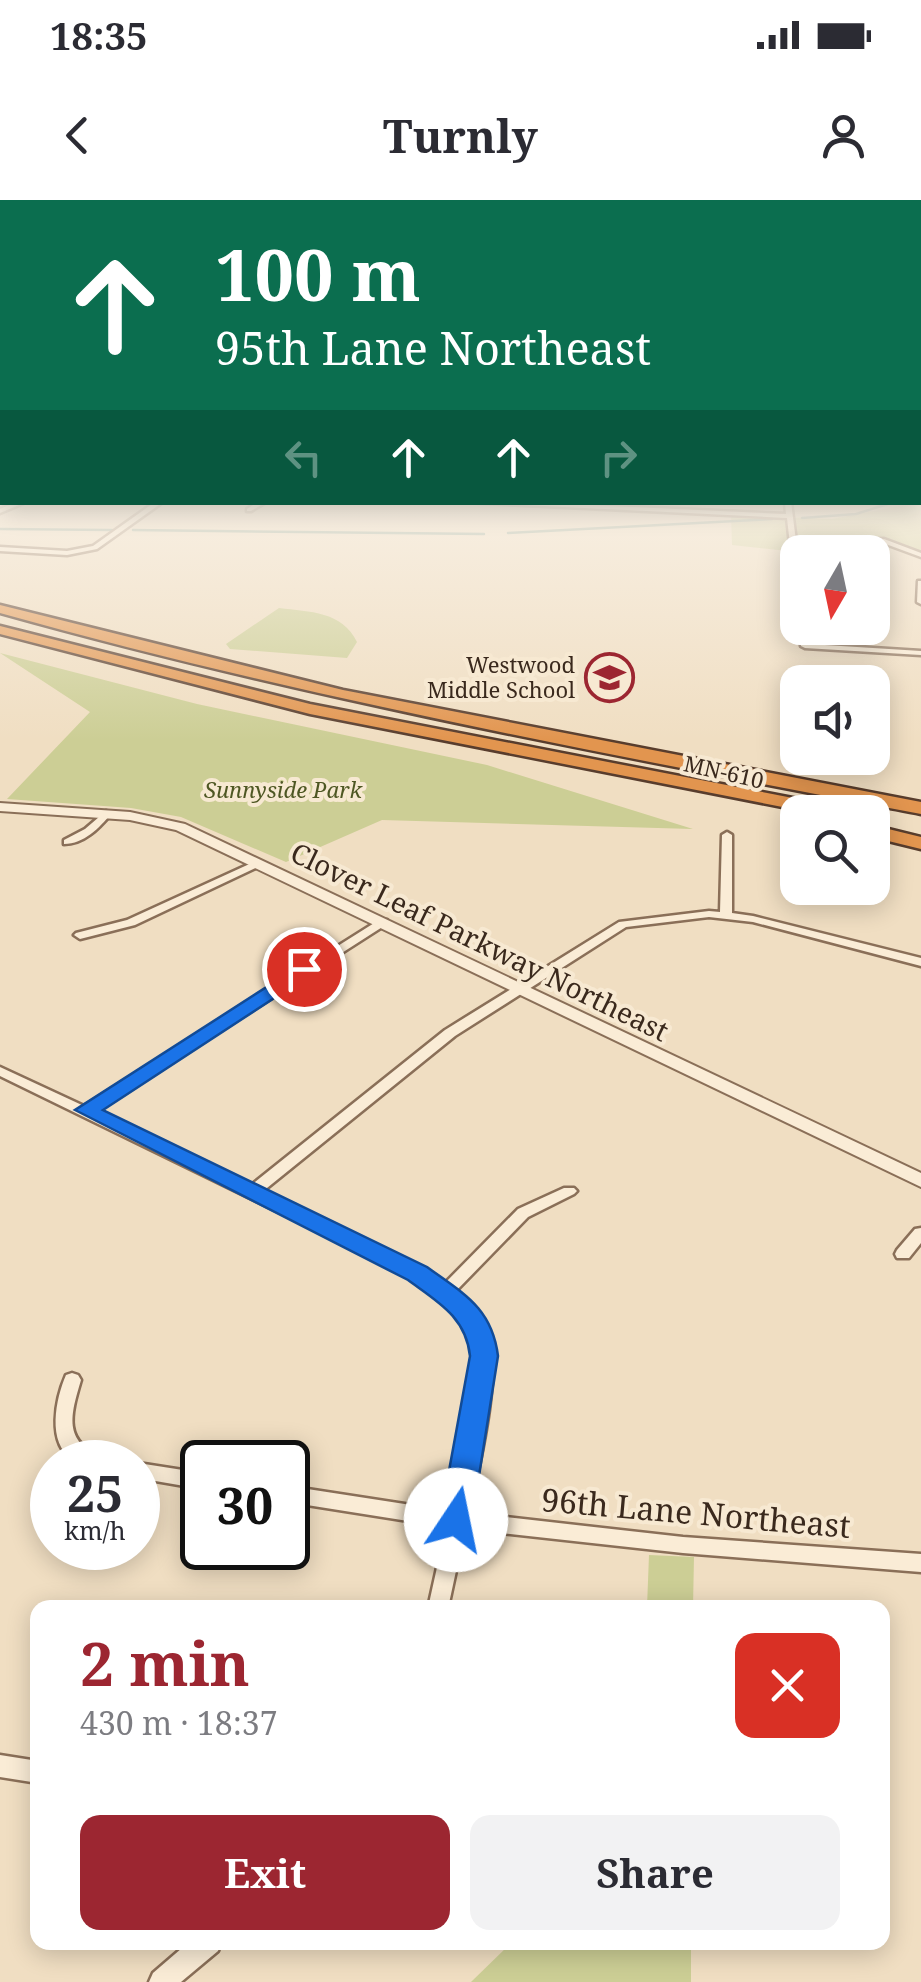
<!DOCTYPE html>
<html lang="en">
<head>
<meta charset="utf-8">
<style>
  :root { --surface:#fff; --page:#f2f2f3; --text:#2b2b33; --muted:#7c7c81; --accent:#9c2631 }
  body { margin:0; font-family:"Noto Serif",serif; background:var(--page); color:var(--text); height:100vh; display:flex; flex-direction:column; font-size:38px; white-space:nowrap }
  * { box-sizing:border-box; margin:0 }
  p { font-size:32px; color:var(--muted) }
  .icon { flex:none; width:55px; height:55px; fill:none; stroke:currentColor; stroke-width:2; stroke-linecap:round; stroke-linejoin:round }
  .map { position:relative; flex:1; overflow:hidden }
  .drawer { position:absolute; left:30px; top:1400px; width:860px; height:350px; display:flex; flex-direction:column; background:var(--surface); border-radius:20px; box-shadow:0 5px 25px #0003 }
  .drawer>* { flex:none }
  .hud { position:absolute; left:0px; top:0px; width:922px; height:305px; box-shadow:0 5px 25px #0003; background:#0b6e4f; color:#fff; overflow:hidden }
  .needle { width:65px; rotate:189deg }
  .controls { position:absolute; left:780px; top:335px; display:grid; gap:20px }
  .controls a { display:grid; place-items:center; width:110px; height:110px; border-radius:20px; background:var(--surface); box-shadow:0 5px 25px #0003; font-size:50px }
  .speed { position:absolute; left:30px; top:1240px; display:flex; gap:20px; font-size:50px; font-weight:700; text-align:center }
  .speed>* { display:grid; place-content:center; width:130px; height:130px; border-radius:50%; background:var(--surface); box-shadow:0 5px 25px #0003; line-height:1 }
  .speed small { font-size:25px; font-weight:400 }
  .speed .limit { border:5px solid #111; border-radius:15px; background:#fff; color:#111 }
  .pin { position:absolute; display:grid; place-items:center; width:85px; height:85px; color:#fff; margin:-42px; border:5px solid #fff; border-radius:50%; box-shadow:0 2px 10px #0007 }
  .me { position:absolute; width:110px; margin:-55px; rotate:11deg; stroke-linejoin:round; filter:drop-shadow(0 0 8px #0008) }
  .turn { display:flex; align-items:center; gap:35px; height:210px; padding:0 50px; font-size:45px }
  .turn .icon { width:130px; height:130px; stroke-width:2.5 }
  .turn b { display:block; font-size:70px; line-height:85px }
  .lanes { display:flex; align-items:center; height:95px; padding:0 50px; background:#0003; justify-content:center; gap:50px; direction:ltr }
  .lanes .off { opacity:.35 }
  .round { display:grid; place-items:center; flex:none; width:105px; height:105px; border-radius:20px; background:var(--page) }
  .head { display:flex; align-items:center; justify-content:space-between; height:170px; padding:0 50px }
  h1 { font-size:60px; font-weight:700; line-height:75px; color:var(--accent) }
  .action { display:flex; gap:20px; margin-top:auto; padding:20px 50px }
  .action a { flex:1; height:115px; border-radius:20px; background:var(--accent); color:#fff; font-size:40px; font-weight:700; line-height:115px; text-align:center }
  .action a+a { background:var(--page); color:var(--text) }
  .status { display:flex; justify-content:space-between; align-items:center; height:70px; padding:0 50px; background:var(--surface); direction:ltr }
  .status svg { height:28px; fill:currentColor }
  header { display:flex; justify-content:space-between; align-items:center; height:130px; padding:0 50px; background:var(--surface); font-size:45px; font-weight:700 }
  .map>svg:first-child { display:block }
  .green { fill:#ccce95 }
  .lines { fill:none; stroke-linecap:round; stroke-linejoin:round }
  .stream { stroke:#6b9184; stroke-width:2.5 }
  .minor-casing { stroke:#8a6f58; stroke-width:5 }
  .tertiary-casing { stroke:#8a6f58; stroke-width:4 }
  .motorway-casing { stroke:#583d2d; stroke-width:5 }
  .minor { fill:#faecd6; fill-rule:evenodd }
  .tertiary { fill:#faecd6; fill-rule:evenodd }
  .motorway { fill:#e2954f; fill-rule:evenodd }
  .route { fill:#1a73e8; stroke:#114b97; stroke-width:2.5 }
  .labels { text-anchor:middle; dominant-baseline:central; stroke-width:8; stroke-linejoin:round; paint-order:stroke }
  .far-poi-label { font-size:22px; fill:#3a291d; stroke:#f7e9d2; text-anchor:end }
  .far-street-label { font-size:22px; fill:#3a291d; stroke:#f7e9d2 }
  .far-park-label { font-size:22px; font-style:italic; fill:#4e5723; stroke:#f7e9d2 }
  .street-label { font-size:28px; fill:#3a291d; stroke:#f7e9d2 }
  .near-street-label { font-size:32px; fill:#3a291d; stroke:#f7e9d2 }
</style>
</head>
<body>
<div class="status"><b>18:35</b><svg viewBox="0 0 49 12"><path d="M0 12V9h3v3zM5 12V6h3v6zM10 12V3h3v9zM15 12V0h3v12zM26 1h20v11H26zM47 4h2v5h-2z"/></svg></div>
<header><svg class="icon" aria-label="back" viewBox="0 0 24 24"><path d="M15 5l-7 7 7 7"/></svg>Turnly<svg class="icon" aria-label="person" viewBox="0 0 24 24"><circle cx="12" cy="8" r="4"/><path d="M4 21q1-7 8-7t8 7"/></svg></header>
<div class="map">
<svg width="921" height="1782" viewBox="0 0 921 1782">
  <rect width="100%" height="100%" fill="#f0dec2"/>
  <g class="green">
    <path d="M 921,295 L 921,353 C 868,328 843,343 787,340 L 788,351 L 732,345 L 731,315 L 832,319 L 920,302 Z"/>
    <path d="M 279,408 C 310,412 342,411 357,442 L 347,458 L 230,449 L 226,444 Z"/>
    <path d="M 0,453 L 197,504 L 487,565 L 693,629 L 382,620 L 286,662 L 181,617 L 131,608 L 7,599 L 90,512 Z"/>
    <path d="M 649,1355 L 694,1357 L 693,1407 L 647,1407 Z"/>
    <path d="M 511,1743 L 691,1743 L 691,1782 L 471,1782 Z"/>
  </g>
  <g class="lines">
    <g class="stream">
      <path d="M 802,318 L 856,314 L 894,302"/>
      <path d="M 0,329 L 112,330"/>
      <path d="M 133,330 L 484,334"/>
      <path d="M 508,333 L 772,319"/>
    </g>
    <defs>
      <g id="minor">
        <path d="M 16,302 L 26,302 L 0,313 L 0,309 Z"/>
        <path d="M 155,302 L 163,302 L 97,349 L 67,355 L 0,351 L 0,347 L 67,351 L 93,346 Z"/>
        <path d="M 258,302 L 266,302 L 251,311 L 247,311 L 247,309 Z"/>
        <path d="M 464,302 L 522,302 L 786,314 L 785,302 L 791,302 L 796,341 L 884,339 L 921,353 L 921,357 L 883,343 L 797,345 L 798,382 L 794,380 L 787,318 Z"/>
        <path d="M 918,381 L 921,381 L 921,404 L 917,402 Z"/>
        <path d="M 799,428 L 807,428 L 809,444 L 921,451 L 921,455 L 805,448 L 801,446 Z"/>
        <path d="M 106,611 L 111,614 C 99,628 84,644 64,644 L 64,640 L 85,629 Z"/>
        <path d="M 727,632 L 732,635 L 732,713 L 753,716 L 921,758 L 921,766 L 753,722 L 709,717 L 626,727 L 455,836 L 262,992 L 424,1069 L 444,1084 L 518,1009 L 564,988 L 574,988 L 577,991 L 574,994 L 528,1017 L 455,1092 C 467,1102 481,1112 487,1127 C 504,1165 478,1271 469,1313 L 683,1337 L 921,1354 L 921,1372 L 683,1353 L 465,1329 L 448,1408 L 428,1408 L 446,1327 L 288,1302 L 288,1286 L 450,1311 C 459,1271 485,1166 472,1130 C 467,1117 450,1103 437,1099 L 435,1094 L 412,1077 L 0,876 L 0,867 L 84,906 L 379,720 L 387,720 L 387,724 L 95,911 L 250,986 L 445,830 L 619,722 L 709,711 L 720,712 L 722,635 Z"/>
        <path d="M 258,660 L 263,663 L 262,665 L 135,725 L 80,739 L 74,735 L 76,733 L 127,720 Z"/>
        <path d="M 921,1028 L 921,1043 L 909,1058 L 897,1058 L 895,1054 L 897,1050 L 915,1029 Z"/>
        <path d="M 72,1173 L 78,1175 L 81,1180 C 71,1214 62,1242 103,1257 L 105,1262 C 95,1262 81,1265 73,1260 C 46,1243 56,1198 66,1175 Z"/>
        <path d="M 138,1263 L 202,1273 L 202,1289 L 138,1278 Z"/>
        <path d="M 0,1555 L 38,1561 L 38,1583 L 0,1577 Z"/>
        <path d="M 189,1742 L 221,1742 L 218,1751 L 181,1782 L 149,1782 L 153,1773 Z"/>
      </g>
      <path id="tertiary" d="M 0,603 L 130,612 L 185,624 L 921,973 L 921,987 L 176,630 L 130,620 L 0,611 Z"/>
      <g id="motorway">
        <path d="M 0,405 L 343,490 L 921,602 L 921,614 C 612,555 303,498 0,413 Z"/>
        <path d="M 0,426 L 310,504 L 834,606 L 843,612 L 808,612 L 310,514 L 0,434 Z"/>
        <path d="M 872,625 L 921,637 L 921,649 L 872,637 Z"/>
      </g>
    </defs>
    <use href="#minor" class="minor-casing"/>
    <use href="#tertiary" class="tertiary-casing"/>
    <use href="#motorway" class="motorway-casing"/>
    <use href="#minor" class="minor"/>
    <use href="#tertiary" class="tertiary"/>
    <use href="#motorway" class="motorway"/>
  </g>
  <linearGradient id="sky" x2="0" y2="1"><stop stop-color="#8dbad4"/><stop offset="0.54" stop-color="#f8f0e4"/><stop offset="1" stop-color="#f8f0e4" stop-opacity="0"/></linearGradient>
  <rect width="921" height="540" fill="url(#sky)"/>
  <path class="route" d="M 304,763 L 314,769 L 311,774 L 103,910 L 427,1067 C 464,1094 492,1108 498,1156 L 472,1320 L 467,1329 L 456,1333 L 445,1329 L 440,1320 L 470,1156 C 466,1117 438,1102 408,1080 L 75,910 Z"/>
  <defs>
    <symbol id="school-ring" viewBox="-11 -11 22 22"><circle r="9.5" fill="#f7e9d2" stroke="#9c2631" stroke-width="1.5"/><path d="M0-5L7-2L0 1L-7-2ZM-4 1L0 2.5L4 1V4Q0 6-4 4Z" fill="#9c2631"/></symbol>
  </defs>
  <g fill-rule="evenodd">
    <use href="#school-ring" x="582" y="450" width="55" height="55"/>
  </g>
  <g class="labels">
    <g class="far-poi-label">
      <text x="575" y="464">Westwood<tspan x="575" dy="25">Middle School</tspan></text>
    </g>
    <g class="far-street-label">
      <text transform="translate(724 571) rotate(13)">MN-610</text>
    </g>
    <g class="far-park-label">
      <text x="283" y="589">Sunnyside Park</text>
    </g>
    <g class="street-label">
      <text transform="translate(480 741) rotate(26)">Clover Leaf Parkway Northeast</text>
    </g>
    <g class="near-street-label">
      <text transform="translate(696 1312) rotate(5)">96th Lane Northeast</text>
    </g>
  </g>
</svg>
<div class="controls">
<a><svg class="needle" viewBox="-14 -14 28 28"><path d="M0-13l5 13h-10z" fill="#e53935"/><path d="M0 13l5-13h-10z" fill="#7c7c81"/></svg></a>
<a><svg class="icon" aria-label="sound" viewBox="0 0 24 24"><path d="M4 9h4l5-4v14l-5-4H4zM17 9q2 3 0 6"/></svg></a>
<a><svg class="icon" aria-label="search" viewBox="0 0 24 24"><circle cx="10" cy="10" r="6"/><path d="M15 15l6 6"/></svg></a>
</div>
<div class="speed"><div>25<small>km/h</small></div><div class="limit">30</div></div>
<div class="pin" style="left:304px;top:769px;background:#d93025"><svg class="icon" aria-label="arrive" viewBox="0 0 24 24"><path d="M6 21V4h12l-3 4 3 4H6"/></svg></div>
<svg class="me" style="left:456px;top:1320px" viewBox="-20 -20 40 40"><circle r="19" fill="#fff"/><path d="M0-13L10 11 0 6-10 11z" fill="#1a73e8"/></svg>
<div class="hud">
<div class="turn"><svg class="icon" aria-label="ahead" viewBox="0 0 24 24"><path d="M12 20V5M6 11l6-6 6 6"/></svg><div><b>100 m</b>95th Lane Northeast</div></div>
<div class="lanes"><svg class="icon off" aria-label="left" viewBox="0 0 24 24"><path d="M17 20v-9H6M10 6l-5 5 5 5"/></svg><svg class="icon" aria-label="ahead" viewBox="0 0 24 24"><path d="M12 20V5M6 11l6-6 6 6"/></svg><svg class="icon" aria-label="ahead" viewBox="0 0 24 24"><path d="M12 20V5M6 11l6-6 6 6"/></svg><svg class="icon off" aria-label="right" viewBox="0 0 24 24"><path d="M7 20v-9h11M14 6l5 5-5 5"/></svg></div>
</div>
<section class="drawer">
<div class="head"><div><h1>2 min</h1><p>430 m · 18:37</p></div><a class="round" style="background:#d93025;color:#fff"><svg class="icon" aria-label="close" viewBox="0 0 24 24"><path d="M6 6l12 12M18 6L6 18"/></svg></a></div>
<div class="action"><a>Exit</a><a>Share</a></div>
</section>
</div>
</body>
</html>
